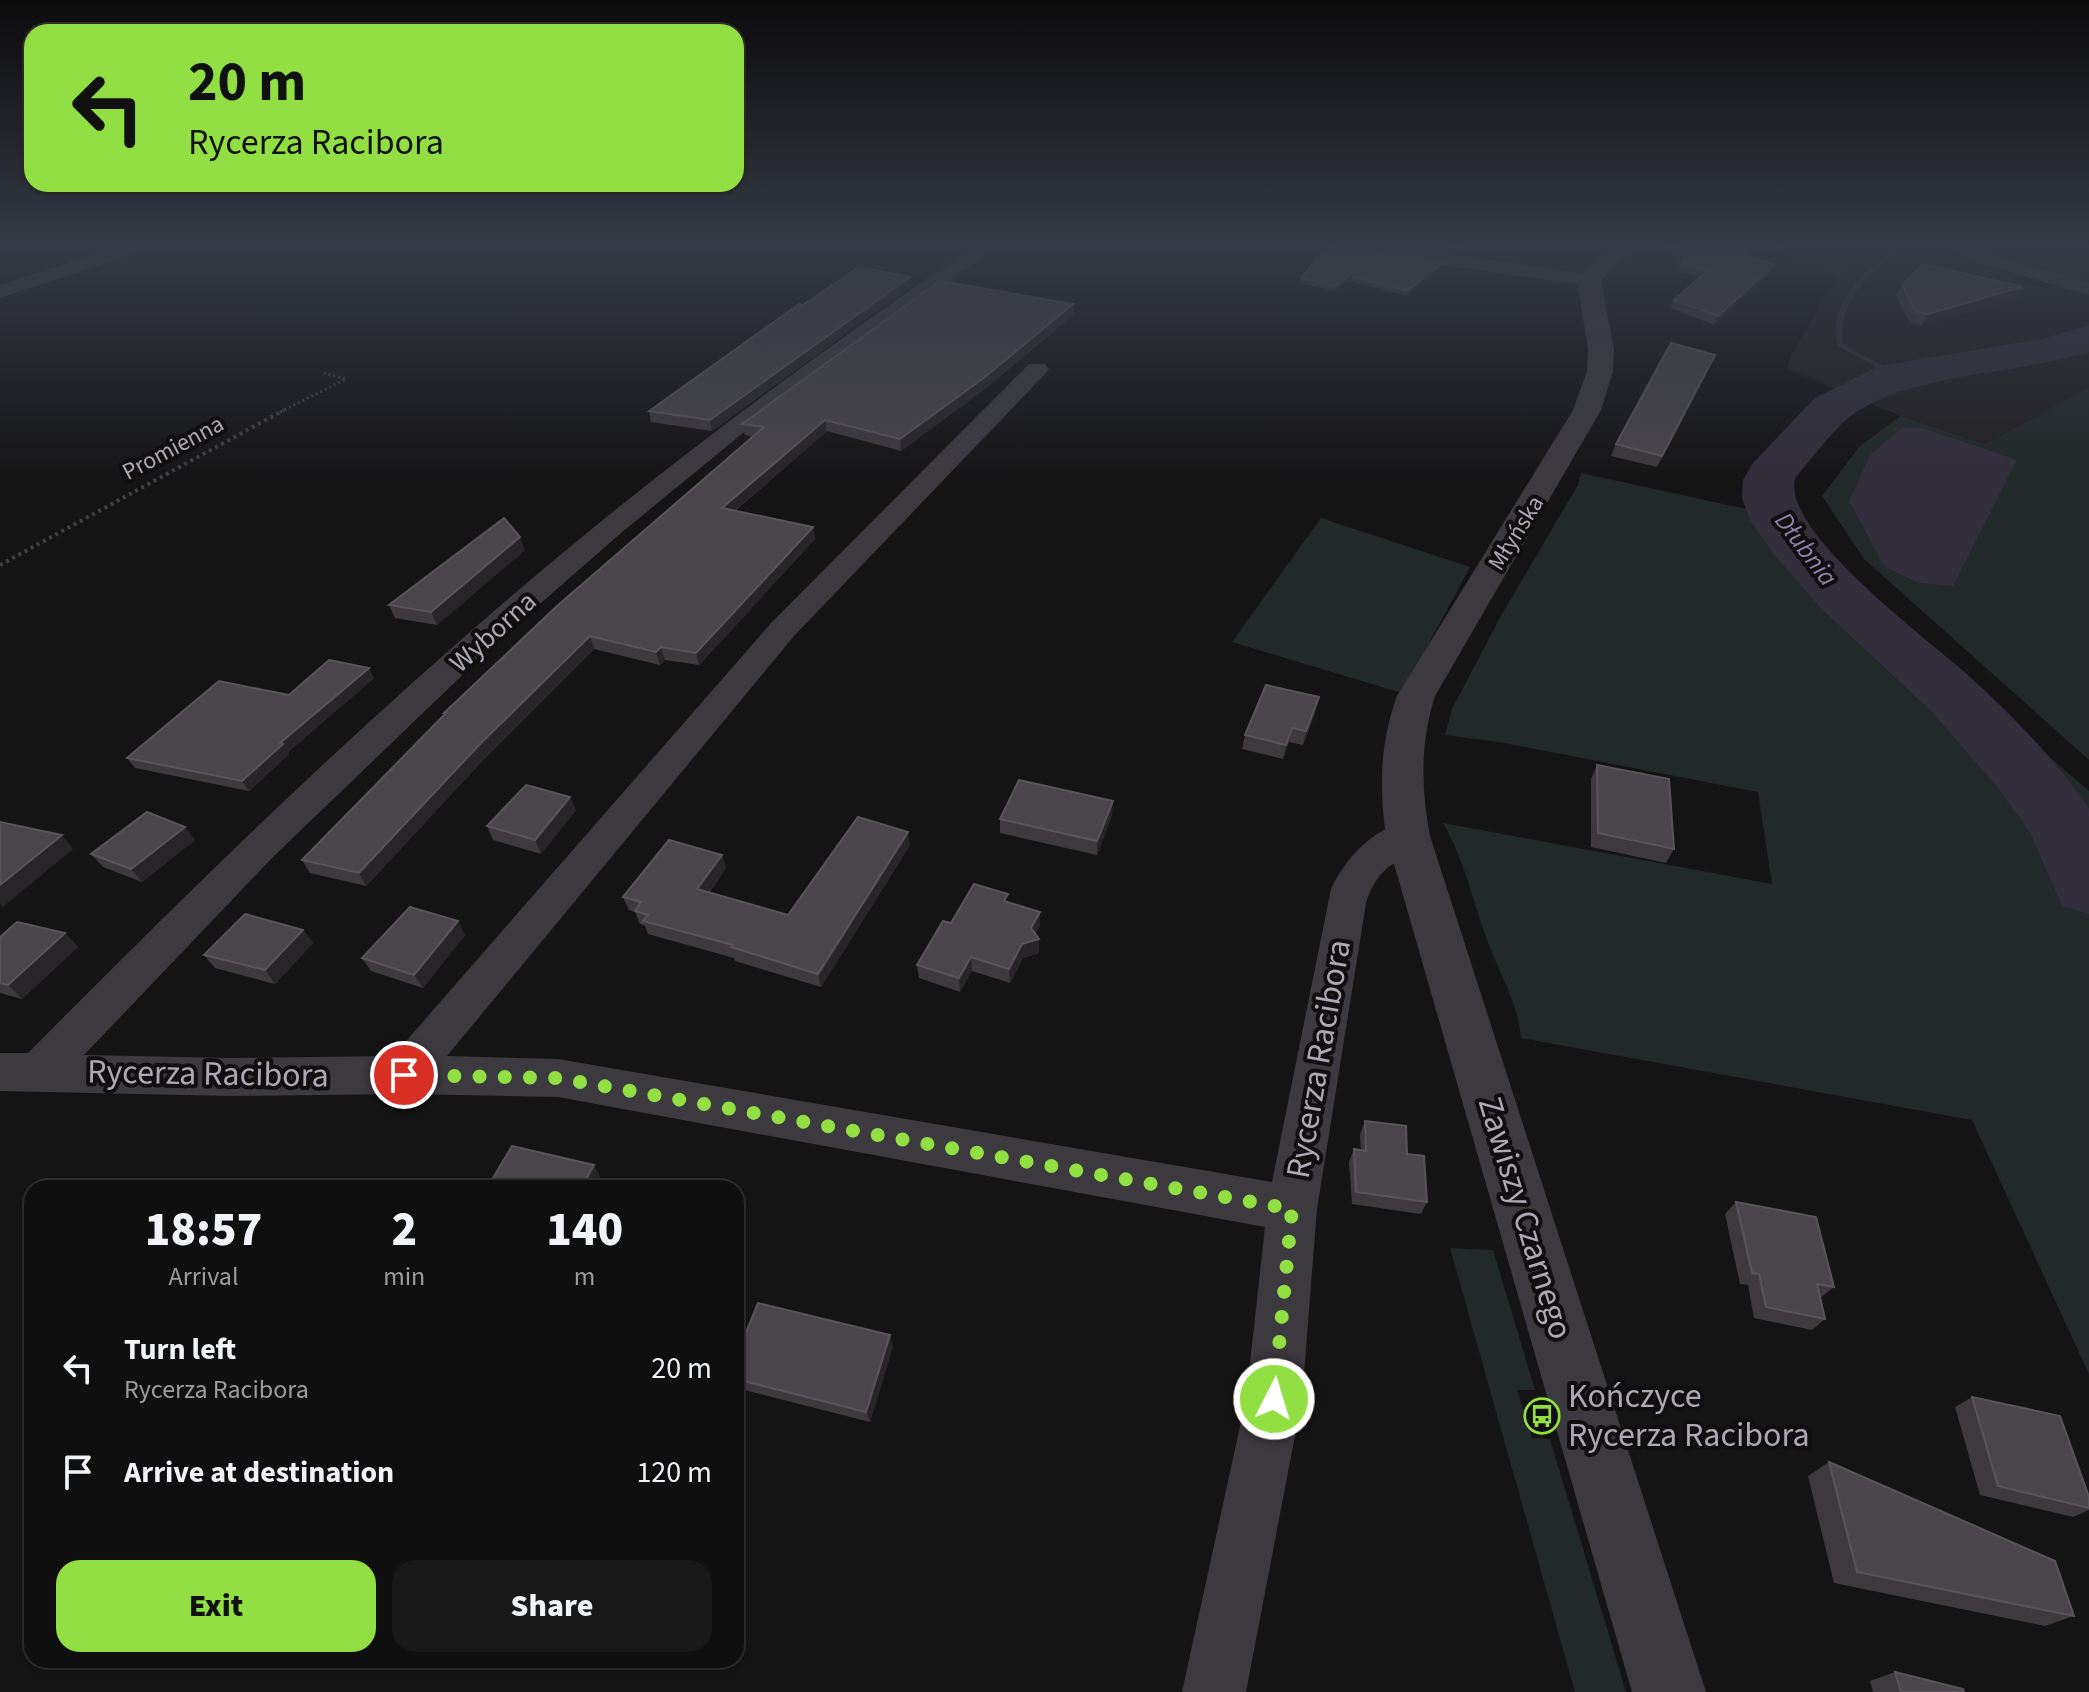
<!DOCTYPE html>
<html lang="en">
<head>
<meta charset="utf-8">
<style>
  :root { --surface:#100f10; --page:#191819; --text:#f1f3f6; --muted:#9c9c9f; --line:#302f30; --accent:#91df42 }
  body { margin:0; font-family:"Source Sans 3",sans-serif; background:var(--page); color:var(--text); height:100vh; display:flex; flex-direction:column; font-size:30px; white-space:nowrap }
  * { box-sizing:border-box; margin:0 }
  p { font-size:26px; color:var(--muted) }
  .icon { flex:none; width:44px; height:44px; fill:none; stroke:currentColor; stroke-width:2; stroke-linecap:round; stroke-linejoin:round }
  .map { position:relative; flex:1; overflow:hidden }
  .details { position:absolute; left:24px; top:1180px; width:720px; height:488px; display:flex; flex-direction:column; background:var(--surface); border-radius:24px; box-shadow:0 2px 6px #0004,0 0 0 2px var(--line) }
  .details>* { flex:none }
  .banner { position:absolute; left:24px; top:24px; width:720px; height:168px; border-radius:24px; box-shadow:0 2px 6px #0004,0 0 0 2px var(--line); background:#91df42; color:#111; overflow:hidden }
  .pin { position:absolute; display:grid; place-items:center; width:68px; height:68px; color:#fff; margin:-34px; border:4px solid #fff; border-radius:50%; box-shadow:0 2px 8px #0007 }
  .me { position:absolute; width:88px; margin:-44px; rotate:5deg; stroke-linejoin:round; filter:drop-shadow(0 0 6px #0008) }
  .turn { display:flex; align-items:center; gap:28px; height:168px; padding:0 32px; font-size:36px }
  .turn .icon { width:104px; height:104px; stroke-width:2.5 }
  .turn b { display:block; font-size:56px; line-height:68px }
  .eta { display:flex; justify-content:space-evenly; align-items:center; height:136px; text-align:center }
  .eta b { font-size:48px; font-weight:800; line-height:56px }
  .primary-button { display:flex; gap:16px; margin-top:auto; padding:16px 32px }
  .primary-button a { flex:1; height:92px; border-radius:24px; background:var(--accent); color:#111; font-size:32px; font-weight:800; line-height:92px; text-align:center }
  .primary-button a+a { background:var(--page); color:var(--text) }
  ul { padding:0; list-style:none }
  li { display:flex; align-items:center; gap:24px; height:104px; padding:0 32px }
  li div { flex:1 }
  li b { display:block; font-size:30px }
  li em { font-style:normal }
  .map>svg:first-child { display:block }
  .built { fill:#222022 }
  .green { fill:#222929 }
  .water { fill:#332e3c }
  .lines { fill:none; stroke-linecap:round; stroke-linejoin:round }
  .stream { fill:#332e3c; fill-rule:evenodd }
  .river { fill:#332e3c; fill-rule:evenodd }
  .path-far1 { stroke:#423f45; stroke-width:3; stroke-dasharray:2 3; stroke-linecap:butt }
  .path { stroke:#423f45; stroke-width:4; stroke-dasharray:3 4; stroke-linecap:butt }
  .minor { fill:#3d3a3f; fill-rule:evenodd }
  .tertiary { fill:#3d3a3f; fill-rule:evenodd }
  .wall { fill:#3d393d }
  .shaded-wall { fill:#282528 }
  .building { fill:#49454a; stroke:#59545a; stroke-width:2 }
  .route { stroke:#91df42; stroke-width:14; stroke-dasharray:0 25.2 }
  .labels { text-anchor:middle; dominant-baseline:central; stroke-width:8; stroke-linejoin:round; paint-order:stroke }
  .far-street-label { font-size:24px; fill:#aea7b4; stroke:#100f10 }
  .far-water-label { font-size:26px; font-style:italic; fill:#8e81ac; stroke:#100f10 }
  .street-label { font-size:28px; fill:#aea7b4; stroke:#100f10 }
  .near-street-label { font-size:34px; fill:#aea7b4; stroke:#100f10 }
  .near-poi-label { font-size:34px; fill:#aea7b4; stroke:#100f10; text-anchor:start }
</style>
</head>
<body>
<div class="map">
<svg width="2089" height="1692" viewBox="0 0 2089 1692">
  <rect width="100%" height="100%" fill="#151415"/>
  <path class="built" d="M 1877,244 L 1932,244 L 1955,256 L 2013,275 L 2020,279 L 2018,282 L 2046,288 L 2048,285 L 2060,286 L 2089,294 L 2089,387 L 1985,444 L 1901,416 L 1787,369 L 1791,356 L 1829,290 Z"/>
  <g class="green">
    <path d="M 1760,244 L 1877,244 L 1841,279 Z"/>
    <path d="M 1957,244 L 2015,244 L 2078,254 L 2083,244 L 2089,244 L 2089,285 L 1984,255 Z"/>
    <path d="M 2089,387 L 2089,760 L 1864,559 L 1822,496 L 1860,446 L 1901,416 L 1985,444 Z"/>
    <path d="M 1581,473 L 1746,509 L 1821,601 L 1865,596 L 2089,791 L 2089,1374 L 1972,1120 L 1521,1038 C 1518,1003 1501,977 1489,945 C 1472,901 1467,865 1443,823 L 1772,884 L 1758,792 L 1499,742 L 1445,735 L 1452,709 L 1502,614 L 1578,485 Z"/>
    <path d="M 1321,518 L 1470,567 L 1402,693 L 1232,642 Z"/>
    <path d="M 1450,1248 L 1493,1250 L 1535,1390 L 1517,1390 L 1532,1438 L 1550,1439 L 1626,1692 L 1575,1692 Z"/>
  </g>
  <path class="water" d="M 1902,428 L 1923,428 L 2017,460 L 1953,586 L 1919,583 L 1885,567 L 1849,501 L 1870,455 Z"/>
  <g class="lines">
    <path class="stream" d="M 1901,244 L 1907,244 C 1874,272 1837,295 1843,344 L 1898,374 L 1898,378 L 1895,378 L 1838,346 C 1826,302 1868,267 1901,244 Z"/>
    <path class="river" d="M 2089,325 L 2089,352 C 2017,375 1907,372 1848,418 C 1829,434 1812,459 1795,478 C 1781,535 1940,647 1980,686 C 2019,723 2059,763 2089,809 L 2089,914 L 2062,906 L 2030,832 L 1994,783 L 1932,712 L 1821,608 L 1775,556 L 1750,520 L 1742,498 L 1743,480 L 1753,463 L 1815,398 L 1879,366 L 2042,339 Z"/>
    <path class="path-far1" d="M 280,412 L 346,379 L 324,373"/>
    <path class="path" d="M 0,565 L 284,410"/>
    <g class="minor">
      <path d="M 125,244 L 153,244 L 150,248 L 0,298 L 0,285 Z"/>
      <path d="M 978,244 L 1000,244 L 743,433 L 621,533 L 502,637 L 274,856 L 84,1055 L 230,1058 L 393,1056 L 772,622 L 1029,364 L 1045,364 L 1049,369 L 1045,374 L 794,636 L 447,1056 L 558,1059 L 1272,1182 L 1331,889 C 1346,857 1382,815 1421,826 L 1427,836 C 1409,866 1382,854 1366,903 L 1317,1209 L 1302,1399 L 1246,1692 L 1182,1692 L 1246,1399 L 1265,1227 L 558,1097 L 404,1094 L 230,1096 L 0,1091 L 0,1053 L 28,1053 C 212,867 400,684 604,519 C 724,422 849,331 978,244 Z"/>
      <path d="M 1330,244 L 1377,244 L 1589,274 L 1599,280 L 1589,286 L 1339,250 Z"/>
      <path d="M 1939,244 L 1964,244 L 1982,252 L 2089,283 L 2089,295 L 1968,260 Z"/>
    </g>
    <path class="tertiary" d="M 1619,244 L 1645,244 L 1613,267 L 1601,281 L 1614,349 L 1613,371 L 1601,410 L 1435,696 C 1420,743 1421,788 1430,836 L 1706,1692 L 1632,1692 L 1386,836 C 1379,787 1380,743 1397,696 L 1573,410 L 1587,371 L 1588,349 L 1577,280 L 1597,257 Z"/>
  </g>
  <g class="wall">
    <path d="M 1426,244 L 1471,244 L 1460,253 L 1425,248 Z"/>
    <path d="M 1760,244 L 1747,257 L 1771,272 L 1714,325 L 1671,308 L 1674,300 L 1701,277 L 1677,271 L 1680,263 L 1685,258 L 1661,252 L 1664,245 Z"/>
    <path d="M 1381,258 L 1443,262 L 1441,268 L 1407,296 L 1349,281 L 1334,291 L 1300,283 L 1301,278 Z"/>
    <path d="M 1902,285 L 2023,287 L 2017,298 L 1922,325 L 1910,323 L 1896,295 Z"/>
    <path d="M 911,286 L 712,431 L 651,422 L 649,411 Z"/>
    <path d="M 1073,315 L 986,388 L 901,451 L 827,431 L 735,511 L 813,527 L 815,539 L 699,665 L 665,660 L 660,665 L 594,649 L 486,757 L 366,886 L 310,873 L 302,860 L 445,715 L 444,713 L 753,437 L 745,435 L 742,424 Z"/>
    <path d="M 1710,365 L 1657,467 L 1611,456 L 1616,444 Z"/>
    <path d="M 525,550 L 437,625 L 395,618 L 389,605 Z"/>
    <path d="M 374,678 L 288,752 L 289,754 L 249,791 L 135,768 L 127,758 L 289,695 Z"/>
    <path d="M 1316,711 L 1303,745 L 1289,742 L 1283,759 L 1242,749 L 1245,735 Z"/>
    <path d="M 1597,765 L 1674,849 L 1666,863 L 1591,847 L 1591,779 Z"/>
    <path d="M 576,810 L 541,854 L 493,840 L 487,826 Z"/>
    <path d="M 1112,815 L 1097,855 L 1000,833 L 1000,819 Z"/>
    <path d="M 195,840 L 142,882 L 103,867 L 91,854 Z"/>
    <path d="M 910,845 L 821,987 L 735,961 L 734,958 L 648,934 L 645,926 L 640,924 L 635,912 L 629,910 L 623,897 L 722,855 L 726,868 L 709,893 L 788,915 Z"/>
    <path d="M 1008,902 L 1040,925 L 1035,934 L 1039,953 L 1023,958 L 1010,983 L 972,971 L 960,992 L 919,978 L 917,965 L 951,923 Z"/>
    <path d="M 303,930 L 313,943 L 275,984 L 215,968 L 204,955 Z"/>
    <path d="M 65,933 L 78,947 L 22,999 L 0,993 L 0,937 Z"/>
    <path d="M 465,935 L 423,988 L 371,971 L 362,958 Z"/>
    <path d="M 1365,1121 L 1407,1154 L 1427,1202 L 1421,1214 L 1352,1204 L 1349,1162 L 1354,1149 L 1361,1150 L 1360,1134 Z"/>
    <path d="M 1736,1202 L 1834,1287 L 1820,1298 L 1825,1319 L 1812,1330 L 1754,1318 L 1748,1285 L 1740,1284 L 1725,1214 Z"/>
    <path d="M 893,1346 L 870,1422 L 736,1388 L 736,1357 Z"/>
    <path d="M 1972,1397 L 2089,1497 L 2089,1510 L 2073,1517 L 1980,1495 L 1955,1407 Z"/>
    <path d="M 1829,1462 L 2074,1616 L 2045,1626 L 1834,1583 L 1808,1476 Z"/>
    <path d="M 1895,1672 L 1964,1692 L 1873,1692 L 1870,1681 Z"/>
  </g>
  <g class="shaded-wall">
    <path d="M 1466,244 L 1471,244 L 1460,253 L 1461,247 Z"/>
    <path d="M 1756,244 L 1760,244 L 1740,264 L 1744,256 Z"/>
    <path d="M 1443,262 L 1441,268 L 1407,296 L 1408,291 Z"/>
    <path d="M 1775,264 L 1771,272 L 1714,325 L 1718,316 Z"/>
    <path d="M 1350,275 L 1349,281 L 1334,291 L 1335,286 Z"/>
    <path d="M 910,277 L 911,286 L 712,431 L 710,420 Z"/>
    <path d="M 2023,287 L 2017,298 L 1922,325 L 1928,314 Z"/>
    <path d="M 1073,304 L 1073,315 L 986,388 L 901,451 L 900,439 Z"/>
    <path d="M 1715,355 L 1710,365 L 1657,467 L 1662,456 Z"/>
    <path d="M 825,420 L 827,431 L 724,520 L 722,508 Z"/>
    <path d="M 813,527 L 815,539 L 699,665 L 696,653 Z"/>
    <path d="M 520,537 L 525,550 L 437,625 L 431,612 Z"/>
    <path d="M 590,636 L 594,649 L 486,757 L 366,886 L 359,873 L 480,744 Z"/>
    <path d="M 661,647 L 665,660 L 660,665 L 656,652 Z"/>
    <path d="M 369,668 L 374,678 L 288,752 L 289,754 L 249,791 L 242,781 L 280,743 Z"/>
    <path d="M 1319,697 L 1316,711 L 1303,745 L 1306,731 Z"/>
    <path d="M 1292,728 L 1289,742 L 1283,759 L 1286,745 Z"/>
    <path d="M 570,797 L 576,810 L 541,854 L 535,840 Z"/>
    <path d="M 1113,801 L 1112,815 L 1097,855 L 1097,841 Z"/>
    <path d="M 185,827 L 195,840 L 142,882 L 131,869 Z"/>
    <path d="M 908,832 L 910,845 L 821,987 L 818,974 Z"/>
    <path d="M 62,835 L 73,849 L 3,907 L 0,904 L 0,885 Z"/>
    <path d="M 722,855 L 726,868 L 701,903 L 697,889 Z"/>
    <path d="M 1040,912 L 1040,925 L 1031,942 L 1039,939 L 1039,953 L 1023,958 L 1010,983 L 1009,969 Z"/>
    <path d="M 458,921 L 465,935 L 423,988 L 414,975 Z"/>
    <path d="M 303,930 L 313,943 L 275,984 L 265,970 Z"/>
    <path d="M 65,933 L 78,947 L 22,999 L 8,985 Z"/>
    <path d="M 971,957 L 972,971 L 960,992 L 959,978 Z"/>
    <path d="M 594,1165 L 600,1177 L 595,1188 L 581,1188 Z"/>
    <path d="M 890,1335 L 893,1346 L 870,1422 L 866,1412 Z"/>
  </g>
  <g class="building">
    <path d="M 1435,244 L 1466,244 L 1461,247 Z"/>
    <path d="M 1665,244 L 1756,244 L 1744,256 L 1775,264 L 1718,316 L 1674,300 L 1709,270 L 1680,263 L 1693,251 L 1664,245 Z"/>
    <path d="M 1329,246 L 1382,254 L 1370,262 L 1391,255 L 1443,262 L 1408,291 L 1350,275 L 1335,286 L 1301,278 Z"/>
    <path d="M 1923,264 L 2023,287 L 1928,314 L 1916,312 L 1902,285 Z"/>
    <path d="M 859,267 L 910,277 L 710,420 L 649,411 L 799,304 L 803,305 Z"/>
    <path d="M 940,281 L 1073,304 L 985,377 L 900,439 L 825,420 L 722,508 L 813,527 L 696,653 L 661,647 L 656,652 L 590,636 L 480,744 L 359,873 L 302,860 L 446,713 L 444,713 L 557,606 L 764,427 L 742,424 Z"/>
    <path d="M 1671,343 L 1715,355 L 1662,456 L 1616,444 Z"/>
    <path d="M 504,518 L 520,537 L 431,612 L 389,605 Z"/>
    <path d="M 329,660 L 369,668 L 280,743 L 283,744 L 242,781 L 127,758 L 219,681 L 289,695 Z"/>
    <path d="M 1266,685 L 1319,697 L 1306,731 L 1292,728 L 1286,745 L 1245,735 Z"/>
    <path d="M 1597,765 L 1669,779 L 1674,849 L 1598,833 Z"/>
    <path d="M 1019,780 L 1113,801 L 1097,841 L 1000,819 Z"/>
    <path d="M 526,785 L 570,797 L 535,840 L 487,826 Z"/>
    <path d="M 147,812 L 185,827 L 131,869 L 91,854 Z"/>
    <path d="M 858,817 L 908,832 L 818,974 L 731,947 L 733,945 L 643,921 L 648,915 L 635,911 L 641,902 L 623,897 L 669,840 L 722,855 L 697,889 L 788,915 Z"/>
    <path d="M 0,822 L 62,835 L 0,885 Z"/>
    <path d="M 974,884 L 1008,894 L 1004,901 L 1040,912 L 1031,928 L 1039,939 L 1022,944 L 1009,969 L 971,957 L 959,978 L 917,965 L 943,921 L 951,923 Z"/>
    <path d="M 410,907 L 458,921 L 414,975 L 362,958 Z"/>
    <path d="M 245,914 L 303,930 L 265,970 L 204,955 Z"/>
    <path d="M 17,922 L 65,933 L 8,985 L 0,983 L 0,937 Z"/>
    <path d="M 1365,1121 L 1406,1126 L 1407,1154 L 1424,1156 L 1427,1202 L 1356,1192 L 1354,1149 L 1366,1151 Z"/>
    <path d="M 512,1146 L 594,1165 L 581,1188 L 487,1188 Z"/>
    <path d="M 1736,1202 L 1816,1217 L 1834,1287 L 1817,1284 L 1825,1319 L 1766,1307 L 1759,1274 L 1752,1273 Z"/>
    <path d="M 758,1303 L 890,1335 L 866,1412 L 736,1379 L 736,1357 Z"/>
    <path d="M 1972,1397 L 2060,1416 L 2089,1497 L 2089,1508 L 1998,1486 Z"/>
    <path d="M 1829,1462 L 2055,1561 L 2074,1616 L 1857,1572 Z"/>
    <path d="M 1895,1672 L 1963,1689 L 1964,1692 L 1901,1692 Z"/>
  </g>
  <linearGradient id="sky" x2="0" y2="1"><stop stop-color="#0c0b0c"/><stop offset="0.51" stop-color="#353a46"/><stop offset="1" stop-color="#353a46" stop-opacity="0"/></linearGradient>
  <rect width="2089" height="481" fill="url(#sky)"/>
  <g class="lines">
    <path class="route" d="M 404,1075 L 558,1078 L 1292,1209 L 1274,1399"/>
  </g>
  <defs>
    <symbol id="bus-ring" viewBox="-11 -11 22 22"><circle r="9.5" fill="#100f10" stroke="#91df42" stroke-width="1.5"/><path d="M-5-6H5V4H4V6H2V4H-2V6H-4V4H-5ZM-3.5-4V0h7V-4ZM-3.5 1.2v1.5H-2V1.2ZM2 1.2v1.5H3.5V1.2Z" fill="#91df42"/></symbol>
  </defs>
  <g fill-rule="evenodd">
    <use href="#bus-ring" x="1522" y="1396" width="40" height="40"/>
  </g>
  <g class="labels">
    <g class="far-street-label">
      <text transform="translate(173 448) rotate(-28)">Promienna</text>
      <text transform="translate(1516 533) rotate(-58)">Młyńska</text>
    </g>
    <g class="far-water-label">
      <text transform="translate(1806 549) rotate(53)">Dłubnia</text>
    </g>
    <g class="street-label">
      <text transform="translate(493 632) rotate(-42)">Wyborna</text>
    </g>
    <g class="near-street-label">
      <text transform="translate(1319 1059) rotate(-80)">Rycerza Racibora</text>
      <text transform="translate(208 1074) rotate(1)">Rycerza Racibora</text>
      <text transform="translate(1525 1218) rotate(73)">Zawiszy Czarnego</text>
    </g>
    <g class="near-poi-label">
      <text x="1568" y="1396">Kończyce<tspan x="1568" dy="39">Rycerza Racibora</tspan></text>
    </g>
  </g>
</svg>
<div class="pin" style="left:404px;top:1075px;background:#d93025"><svg class="icon" aria-label="arrive" viewBox="0 0 24 24"><path d="M6 21V4h12l-3 4 3 4H6"/></svg></div>
<svg class="me" style="left:1274px;top:1399px" viewBox="-20 -20 40 40"><circle r="17" fill="#91df42" stroke="#fff" stroke-width="3"/><path d="M0-11L8 9 0 5-8 9z" fill="#fff"/></svg>
<div class="banner">
<div class="turn"><svg class="icon" aria-label="left" viewBox="0 0 24 24"><path d="M17 20v-9H6M10 6l-5 5 5 5"/></svg><div><b>20 m</b>Rycerza Racibora</div></div>
</div>
<section class="details">
<div class="eta">
<div><b>18:57</b><p>Arrival</p></div>
<div><b>2</b><p>min</p></div>
<div><b>140</b><p>m</p></div>
</div>
<ul>
<li><svg class="icon" aria-label="left" viewBox="0 0 24 24"><path d="M17 20v-9H6M10 6l-5 5 5 5"/></svg><div><b>Turn left</b><p>Rycerza Racibora</p></div><em>20 m</em></li>
<li><svg class="icon" aria-label="arrive" viewBox="0 0 24 24"><path d="M6 21V4h12l-3 4 3 4H6"/></svg><div><b>Arrive at destination</b></div><em>120 m</em></li>
</ul>
<div class="primary-button"><a>Exit</a><a>Share</a></div>
</section>
</div>
</body>
</html>
